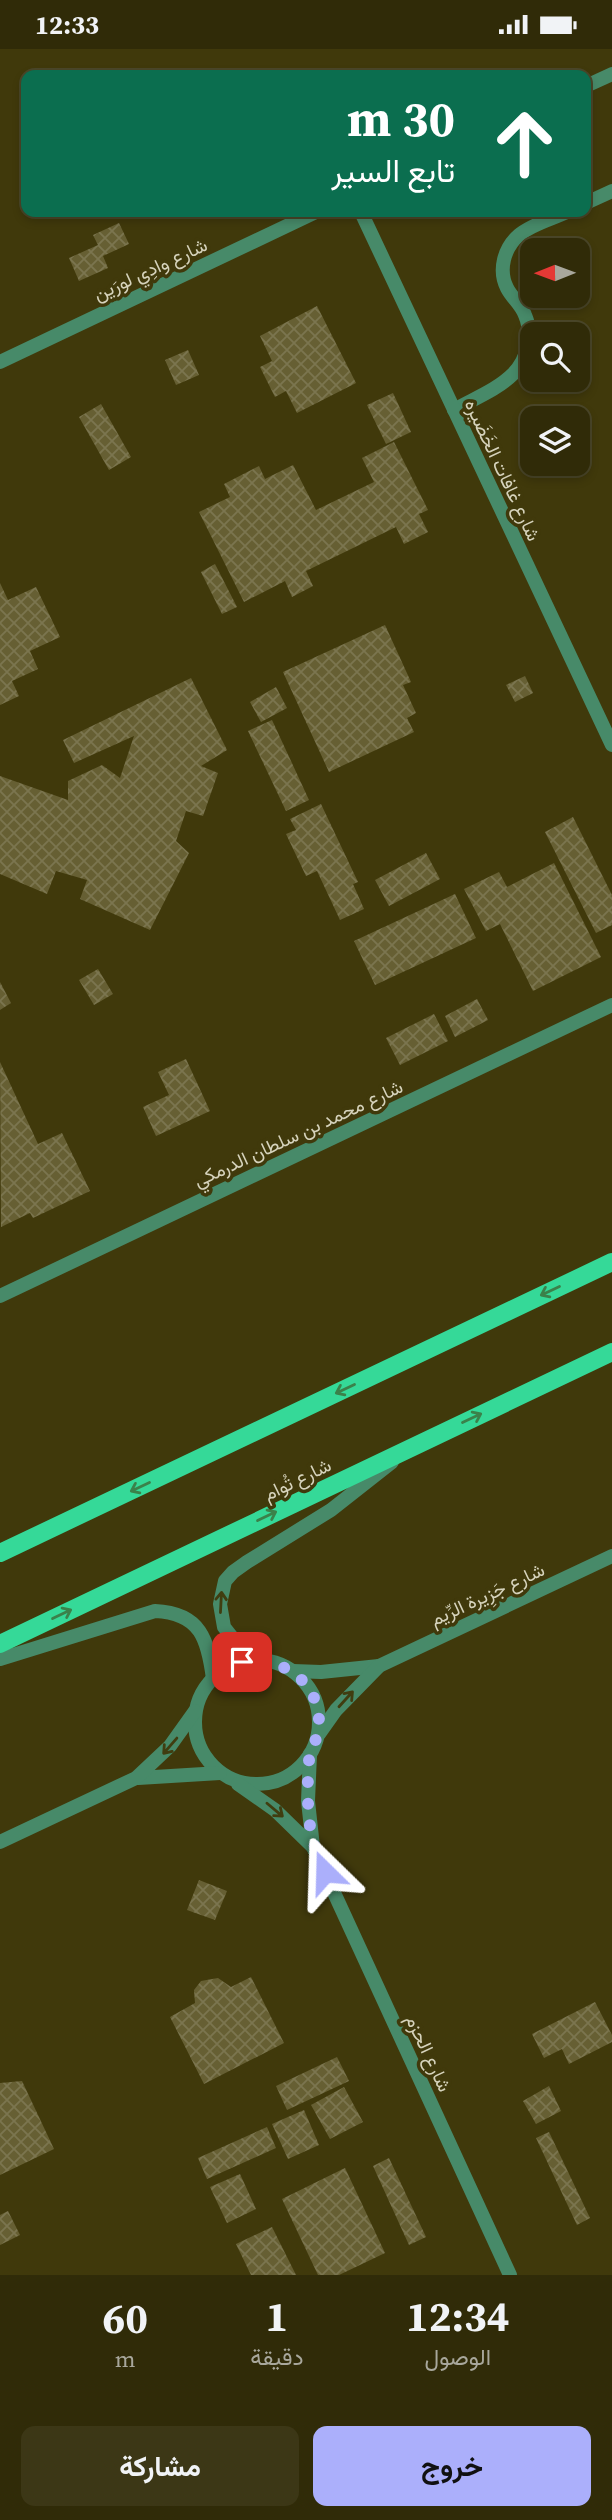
<!DOCTYPE html>
<html lang="ar">
<head>
<meta charset="utf-8">
<style>
  :root { --surface:#302b08; --page:#3c3716; --text:#f1f3f6; --muted:#a8a79c; --line:#4b4729; --accent:#abaffb }
  body { margin:0; font-family:"Source Serif 4",Vazirmatn,serif; background:var(--page); color:var(--text); direction:rtl; height:100vh; display:flex; flex-direction:column; font-size:26px; white-space:nowrap }
  * { box-sizing:border-box; margin:0 }
  p { font-size:23px; color:var(--muted) }
  .icon { flex:none; width:38px; height:38px; fill:none; stroke:currentColor; stroke-width:2; stroke-linecap:round; stroke-linejoin:round }
  .map { position:relative; height:2226px; overflow:hidden; direction:ltr }
  .sheet { display:flex; flex-direction:column; background:var(--surface); flex:1 }
  .sheet>* { flex:none }
  .banner { position:absolute; left:21px; top:21px; width:570px; height:147px; border-radius:14px; box-shadow:0 4px 10px #0003,0 0 0 2px var(--line); direction:rtl; background:#0b6e4f; color:#fff; overflow:hidden }
  .needle { width:46px; rotate:269deg }
  .buttons { position:absolute; left:520px; top:189px; display:grid; gap:14px }
  .buttons a { display:grid; place-items:center; width:70px; height:70px; border-radius:14px; background:var(--surface); box-shadow:0 4px 10px #0003,0 0 0 2px var(--line); font-size:35px }
  .pin { position:absolute; display:grid; place-items:center; width:60px; height:60px; color:#fff; margin:-30px; border-radius:14px; box-shadow:0 4px 10px #0006 }
  .me { position:absolute; width:77px; margin:-38px; rotate:338deg; stroke-linejoin:round; filter:drop-shadow(0 0 5px #0008) }
  .turn { display:flex; align-items:center; gap:24px; height:147px; padding:0 21px; font-size:32px }
  .turn .icon { width:91px; height:91px; stroke-width:2.5 }
  .turn b { display:block; font-size:49px; line-height:60px }
  .eta { display:flex; justify-content:space-evenly; align-items:center; height:119px; text-align:center }
  .eta b { font-size:42px; font-weight:700; line-height:49px }
  .cta { display:flex; gap:14px; margin-top:auto; padding:14px 21px }
  .cta a { flex:1; height:80px; border-radius:14px; background:var(--accent); color:#111; font-size:28px; font-weight:700; line-height:80px; text-align:center }
  .cta a+a { background:var(--page); color:var(--text) }
  .status { display:flex; justify-content:space-between; align-items:center; height:49px; padding:0 35px; background:var(--surface); direction:ltr }
  .status svg { height:19px; fill:currentColor }
  .map>svg:first-child { display:block }
  .building { fill:url(#building-cross-hatch) }
  .lines { fill:none; stroke-linecap:round; stroke-linejoin:round }
  .lane { stroke:#478a69; stroke-width:14 }
  .street { stroke:#478a69; stroke-width:14 }
  .primary { stroke:#35d998; stroke-width:18 }
  .oneway { stroke:#3b814a }
  .oneway2 { stroke:#403d10 }
  .route { stroke:#abaffb; stroke-width:12; stroke-dasharray:0 21.6 }
  .labels { text-anchor:middle; dominant-baseline:central; stroke-width:7; stroke-linejoin:round; paint-order:stroke }
  .street-label { font-size:19px; fill:#d6d3bc; stroke:#40390b }
</style>
</head>
<body>
<div class="status"><b>12:33</b><svg viewBox="0 0 49 12"><path d="M0 12V9h3v3zM5 12V6h3v6zM10 12V3h3v9zM15 12V0h3v12zM26 1h20v11H26zM47 4h2v5h-2z"/></svg></div>
<div class="map">
<svg width="612" height="2226" viewBox="0 0 612 2226">
  <defs>
    <pattern id="building-cross-hatch" width="8" height="8" patternUnits="userSpaceOnUse" patternTransform="scale(1.75)"><rect width="8" height="8" fill="#665f33"/><path d="M0 0l8 8M0 8l8-8" fill="none" stroke="#7b754f"/></pattern>
  </defs>
  <rect width="100%" height="100%" fill="#40390b"/>
  <g class="building">
    <path d="M 119,174 L 129,195 L 103,207 L 108,219 L 79,232 L 69,209 L 98,196 L 93,186 Z"/>
    <path d="M 317,257 L 356,334 L 297,364 L 286,342 L 275,348 L 260,318 L 272,312 L 260,287 Z"/>
    <path d="M 188,301 L 199,326 L 176,336 L 165,311 Z"/>
    <path d="M 393,344 L 411,383 L 386,395 L 367,356 Z"/>
    <path d="M 101,355 L 131,408 L 109,421 L 79,368 Z"/>
    <path d="M 394,393 L 428,461 L 419,465 L 428,483 L 404,495 L 396,478 L 306,522 L 313,537 L 292,548 L 285,532 L 244,553 L 199,463 L 230,448 L 224,435 L 259,417 L 265,430 L 293,416 L 316,461 L 374,433 L 362,409 Z"/>
    <path d="M 215,515 L 237,558 L 222,565 L 201,523 Z"/>
    <path d="M 0,534 L 8,551 L 36,538 L 60,588 L 30,602 L 38,620 L 12,632 L 19,647 L 0,656 Z"/>
    <path d="M 385,576 L 411,633 L 403,636 L 416,664 L 407,669 L 414,683 L 329,723 L 283,623 Z"/>
    <path d="M 525,627 L 533,644 L 515,653 L 506,636 Z"/>
    <path d="M 191,629 L 227,701 L 201,717 L 218,724 L 203,767 L 186,762 L 176,792 L 189,804 L 150,881 L 80,850 L 87,831 L 56,822 L 47,845 L 0,825 L 0,727 L 68,751 L 68,732 L 102,716 L 120,729 L 134,687 L 74,714 L 63,691 Z"/>
    <path d="M 276,638 L 287,659 L 261,673 L 250,653 Z"/>
    <path d="M 272,671 L 309,751 L 286,762 L 248,682 Z"/>
    <path d="M 321,755 L 358,833 L 353,835 L 364,860 L 340,871 L 317,822 L 306,827 L 286,785 L 296,781 L 290,770 Z"/>
    <path d="M 573,768 L 612,846 L 612,876 L 596,884 L 545,783 Z"/>
    <path d="M 426,804 L 440,830 L 389,857 L 375,831 Z"/>
    <path d="M 554,814 L 601,908 L 533,942 L 500,875 L 486,882 L 464,840 L 499,823 L 507,838 Z"/>
    <path d="M 455,845 L 476,889 L 375,936 L 354,892 Z"/>
    <path d="M 98,920 L 113,945 L 94,956 L 79,931 Z"/>
    <path d="M 0,933 L 11,954 L 0,961 Z"/>
    <path d="M 477,950 L 488,971 L 455,988 L 445,967 Z"/>
    <path d="M 434,965 L 448,992 L 400,1016 L 386,989 Z"/>
    <path d="M 186,1010 L 210,1062 L 156,1087 L 143,1058 L 169,1046 L 158,1023 Z"/>
    <path d="M 0,1013 L 38,1095 L 62,1084 L 90,1142 L 33,1169 L 30,1164 L 1,1178 Z"/>
    <path d="M 199,1831 L 227,1842 L 215,1871 L 187,1861 Z"/>
    <path d="M 251,1928 L 284,1994 L 204,2035 L 170,1968 L 195,1954 L 194,1941 L 201,1932 L 218,1929 L 231,1938 Z"/>
    <path d="M 595,1953 L 612,1986 L 612,1993 L 569,2015 L 562,2000 L 544,2009 L 532,1985 Z"/>
    <path d="M 337,2008 L 349,2032 L 287,2061 L 276,2037 Z"/>
    <path d="M 22,2032 L 54,2100 L 0,2126 L 0,2034 Z"/>
    <path d="M 549,2037 L 561,2062 L 536,2075 L 523,2052 Z"/>
    <path d="M 344,2038 L 363,2073 L 330,2090 L 311,2056 Z"/>
    <path d="M 304,2061 L 319,2096 L 288,2110 L 272,2075 Z"/>
    <path d="M 267,2078 L 276,2099 L 207,2130 L 198,2109 Z"/>
    <path d="M 549,2083 L 590,2169 L 577,2176 L 536,2089 Z"/>
    <path d="M 389,2109 L 426,2188 L 409,2196 L 373,2117 Z"/>
    <path d="M 345,2119 L 385,2204 L 339,2226 L 318,2226 L 282,2150 Z"/>
    <path d="M 240,2125 L 256,2160 L 227,2174 L 210,2138 Z"/>
    <path d="M 8,2162 L 20,2186 L 0,2196 L 0,2166 Z"/>
    <path d="M 272,2178 L 296,2226 L 251,2226 L 236,2195 Z"/>
  </g>
  <g class="lines">
    <g class="lane">
      <path d="M 586,154 L 612,142"/>
      <path d="M 454,361 C 473,350 497,341 513,325 C 528,310 533,285 525,266 C 521,255 512,249 507,239 C 498,221 504,199 519,186 C 532,175 552,170 567,163"/>
    </g>
    <g class="street">
      <path d="M 586,37 L 612,25"/>
      <path d="M 361,163 L 612,696"/>
      <path d="M 0,313 L 316,163"/>
      <path d="M 0,1247 L 612,956"/>
      <path d="M 0,1610 L 155,1562 C 201,1564 208,1591 213,1630"/>
      <circle cx="257" cy="1673" r="62"/>
      <path d="M 250,1611 L 224,1578 L 220,1555 L 225,1532 L 233,1523 L 247,1513 L 331,1461 L 392,1413"/>
      <path d="M 293,1622 L 321,1623 L 379,1617"/>
      <path d="M 319,1685 L 336,1661 L 379,1617 L 612,1507"/>
      <path d="M 310,1705 L 308,1752 L 313,1798 L 510,2226"/>
      <path d="M 138,1729 L 220,1724"/>
      <path d="M 238,1735 L 275,1761 L 313,1798"/>
      <path d="M 0,1793 L 136,1729 L 170,1697 L 195,1662"/>
    </g>
    <g class="primary">
      <path d="M 0,1504 L 612,1213"/>
      <path d="M 0,1595 L 612,1303"/>
    </g>
  </g>
  <defs><path id="oneway-shaft" d="M-6 0H5M1.5-3L5.5 0L1.5 3" fill="none" stroke-width="1.6" stroke-linecap="round" stroke-linejoin="round" transform="scale(1.75)"/></defs>
  <g class="oneway">
    <use href="#oneway-shaft" transform="translate(550 1242) rotate(155)"/>
    <use href="#oneway-shaft" transform="translate(345 1340) rotate(155)"/>
    <use href="#oneway-shaft" transform="translate(472 1369) rotate(-25)"/>
    <use href="#oneway-shaft" transform="translate(140 1438) rotate(155)"/>
    <use href="#oneway-shaft" transform="translate(267 1467) rotate(-26)"/>
    <use href="#oneway-shaft" transform="translate(62 1565) rotate(-26)"/>
  </g>
  <g class="oneway2">
    <use href="#oneway-shaft" transform="translate(221 1553) rotate(-87)"/>
    <use href="#oneway-shaft" transform="translate(346 1650) rotate(-48)"/>
    <use href="#oneway-shaft" transform="translate(170 1697) rotate(131)"/>
    <use href="#oneway-shaft" transform="translate(275 1761) rotate(40)"/>
  </g>
  <g class="lines">
    <path class="route" d="M 242,1613 C 281,1606 320,1633 319,1675 C 319,1687 313,1695 310,1706 C 307,1719 308,1736 308,1749 C 308,1777 313,1798 325,1823"/>
  </g>
  <g class="labels">
    <g class="street-label">
      <text transform="translate(150 220) rotate(-25)">شارع وادِي لورَين</text>
      <text transform="translate(503 421) rotate(65)">شارع غافات الخَضَيره</text>
      <text transform="translate(298 1084) rotate(-25)">شارع محمد بن سلطان الدرمكي</text>
      <text transform="translate(297 1430) rotate(-26)">شارع تُوام</text>
      <text transform="translate(487 1545) rotate(-25)">شارع جَزِيرة الرِّيم</text>
      <text transform="translate(429 2004) rotate(65)">شارع الحزم</text>
    </g>
  </g>
</svg>
<div class="buttons">
<a><svg class="needle" viewBox="-14 -14 28 28"><path d="M0-13l5 13h-10z" fill="#e53935"/><path d="M0 13l5-13h-10z" fill="#a8a79c"/></svg></a>
<a><svg class="icon" aria-label="search" viewBox="0 0 24 24"><circle cx="10" cy="10" r="6"/><path d="M15 15l6 6"/></svg></a>
<a><svg class="icon" aria-label="layers" viewBox="0 0 24 24"><path d="M12 4l9 5-9 5-9-5zM3 14l9 5 9-5"/></svg></a>
</div>
<div class="pin" style="left:242px;top:1613px;background:#d93025"><svg class="icon" aria-label="arrive" viewBox="0 0 24 24"><path d="M6 21V4h12l-3 4 3 4H6"/></svg></div>
<svg class="me" style="left:325px;top:1823px" viewBox="-20 -20 40 40"><path d="M0-17L14 15 0 8-14 15z" fill="#abaffb" stroke="#fff" stroke-width="4"/></svg>
<div class="banner">
<div class="turn"><svg class="icon" aria-label="ahead" viewBox="0 0 24 24"><path d="M12 20V5M6 11l6-6 6 6"/></svg><div><b>30 m</b>تابع السير</div></div>
</div>
</div>
<section class="sheet">
<div class="eta">
<div><b>12:34</b><p>الوصول</p></div>
<div><b>1</b><p>دقيقة</p></div>
<div><b>60</b><p>m</p></div>
</div>
<div class="cta"><a>خروج</a><a>مشاركة</a></div>
</section>
</body>
</html>
